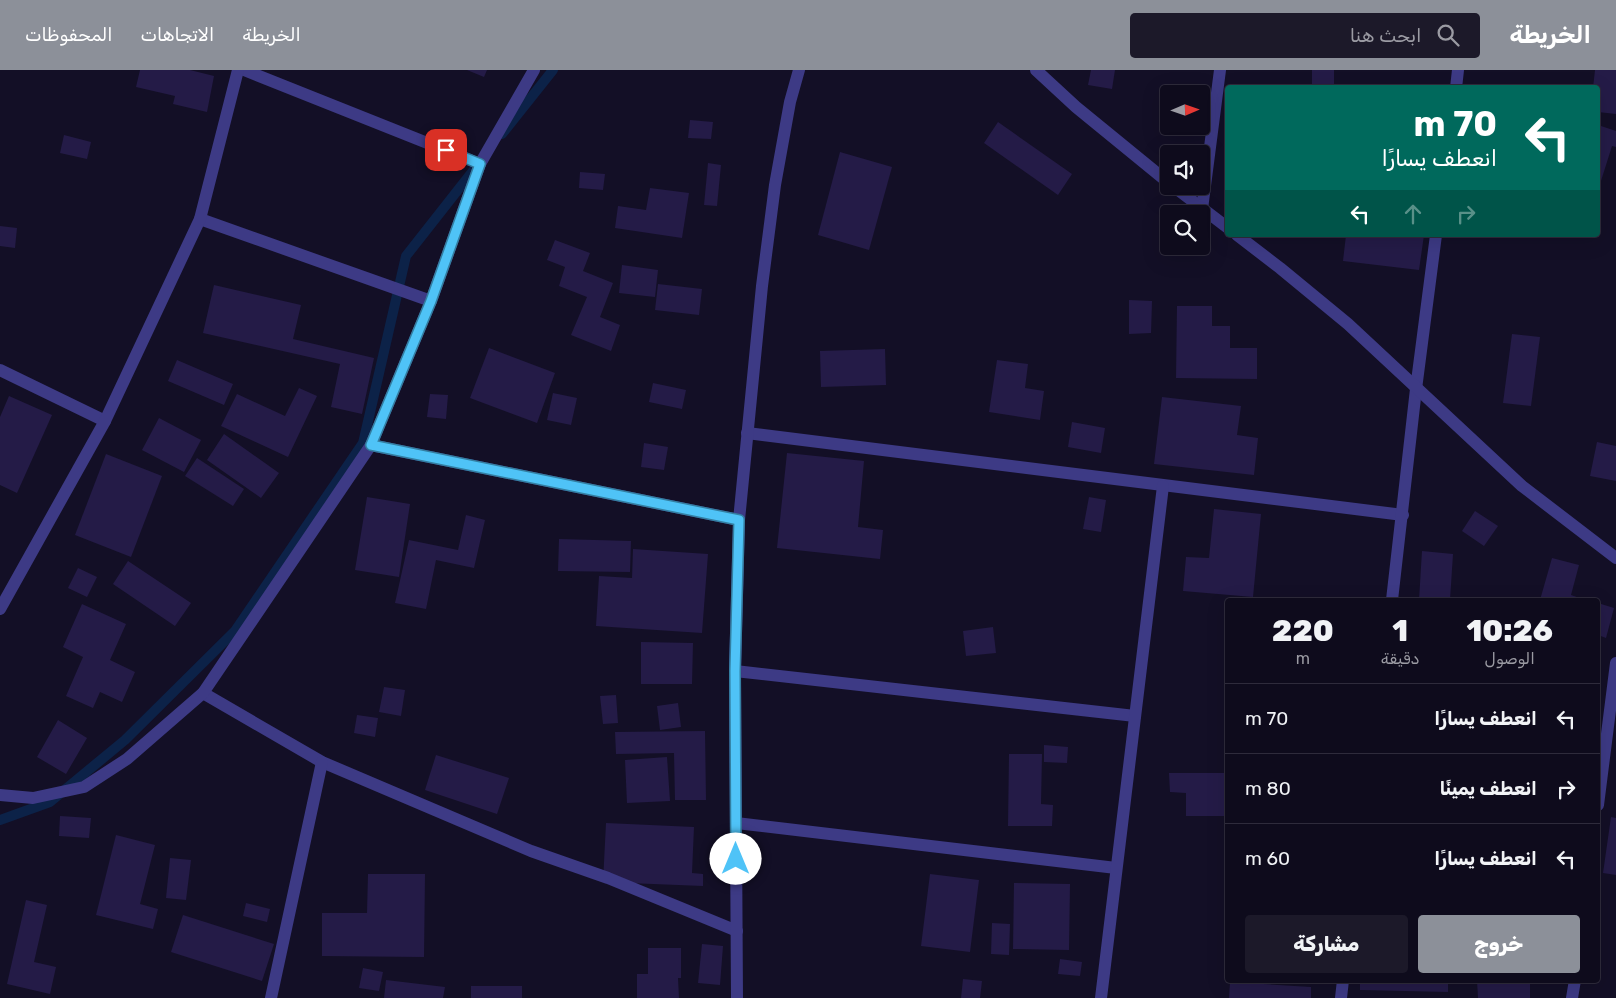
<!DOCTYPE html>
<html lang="ar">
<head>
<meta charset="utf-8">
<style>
  :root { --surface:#0e0b1c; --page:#1c1929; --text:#f1f3f6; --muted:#9b9ba3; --line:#2e2b3b; --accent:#8c9099 }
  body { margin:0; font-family:Rubik,"Noto Naskh Arabic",sans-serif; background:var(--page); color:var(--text); direction:rtl; height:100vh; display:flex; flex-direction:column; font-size:19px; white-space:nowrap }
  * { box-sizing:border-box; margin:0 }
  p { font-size:16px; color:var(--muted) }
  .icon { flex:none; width:28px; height:28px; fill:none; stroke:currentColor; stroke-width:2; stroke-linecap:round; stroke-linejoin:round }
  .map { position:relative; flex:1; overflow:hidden; direction:ltr }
  .sheet { position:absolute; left:1225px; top:528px; width:375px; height:385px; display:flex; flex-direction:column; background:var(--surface); border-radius:5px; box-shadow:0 5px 20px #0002,0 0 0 1px var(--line); direction:rtl }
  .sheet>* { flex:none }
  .top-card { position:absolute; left:1225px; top:15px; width:375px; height:152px; border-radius:5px; box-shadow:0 5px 20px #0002,0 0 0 1px var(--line); direction:rtl; background:#00695c; color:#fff; overflow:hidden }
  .needle { width:32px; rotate:88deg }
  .fabs { position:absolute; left:1160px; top:15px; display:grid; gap:10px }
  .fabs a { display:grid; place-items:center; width:50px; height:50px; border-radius:5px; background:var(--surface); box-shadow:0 5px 20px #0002,0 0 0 1px var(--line); font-size:25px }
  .pin { position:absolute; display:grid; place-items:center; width:42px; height:42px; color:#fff; margin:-21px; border-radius:10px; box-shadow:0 2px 8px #0006 }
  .me { position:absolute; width:55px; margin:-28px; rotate:0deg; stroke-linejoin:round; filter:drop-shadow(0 0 4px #0008) }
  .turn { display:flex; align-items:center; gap:18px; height:105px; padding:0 20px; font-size:22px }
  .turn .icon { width:65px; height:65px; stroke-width:2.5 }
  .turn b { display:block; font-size:35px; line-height:42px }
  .lanes { display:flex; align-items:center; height:48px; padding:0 20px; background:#0003; justify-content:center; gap:25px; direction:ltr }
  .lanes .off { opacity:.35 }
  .eta { display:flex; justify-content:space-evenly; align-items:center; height:85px; text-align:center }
  .eta b { font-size:30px; font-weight:800; line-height:35px }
  .button { display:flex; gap:10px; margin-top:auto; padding:10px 20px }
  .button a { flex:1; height:58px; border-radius:5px; background:var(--accent); color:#fff; font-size:20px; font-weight:800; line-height:58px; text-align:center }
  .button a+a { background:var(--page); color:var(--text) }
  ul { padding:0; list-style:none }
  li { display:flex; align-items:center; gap:15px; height:70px; padding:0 20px; border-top:1px solid var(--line) }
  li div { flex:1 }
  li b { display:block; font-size:19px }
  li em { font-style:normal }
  header { display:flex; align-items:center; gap:30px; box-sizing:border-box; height:70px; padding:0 25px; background:var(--accent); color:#fff }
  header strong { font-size:24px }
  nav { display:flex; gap:28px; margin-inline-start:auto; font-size:18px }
  .search { width:350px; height:45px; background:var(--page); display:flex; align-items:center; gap:12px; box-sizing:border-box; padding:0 18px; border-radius:5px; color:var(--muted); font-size:19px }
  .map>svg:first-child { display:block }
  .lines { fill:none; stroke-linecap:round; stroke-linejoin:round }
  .stream { stroke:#0c2248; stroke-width:10 }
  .building { fill:#241b47 }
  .minor { stroke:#3d3a85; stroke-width:12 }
  .tertiary { stroke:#3d3a85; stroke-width:12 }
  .route-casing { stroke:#337fa1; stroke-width:12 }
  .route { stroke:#4fc3f7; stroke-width:9 }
</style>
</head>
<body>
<header>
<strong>الخريطة</strong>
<div class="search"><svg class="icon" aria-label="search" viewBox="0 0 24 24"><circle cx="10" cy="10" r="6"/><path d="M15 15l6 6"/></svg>ابحث هنا</div>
<nav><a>الخريطة</a><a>الاتجاهات</a><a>المحفوظات</a></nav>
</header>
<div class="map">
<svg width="1616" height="928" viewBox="0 0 1616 928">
  <rect width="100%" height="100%" fill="#130f26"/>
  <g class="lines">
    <g class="stream">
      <path d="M 502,64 L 553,0"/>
      <path d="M 0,750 L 50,732 L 125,670 L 235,561 L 363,373 L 406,186 L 476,97"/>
    </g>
  </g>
  <g class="building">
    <path d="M 140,0 L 190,0 L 214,6 L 207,42 L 173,34 L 175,26 L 136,17 Z"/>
    <path d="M 467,0 L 487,0 L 484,7 Z"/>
    <path d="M 1091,0 L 1115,0 L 1112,19 L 1088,15 Z"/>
    <path d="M 1312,0 L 1334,0 L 1334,14 L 1312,15 Z"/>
    <path d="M 1595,0 L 1616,0 L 1616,44 L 1598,42 L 1598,18 L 1593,18 Z"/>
    <path d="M 690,50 L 713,52 L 711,69 L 688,68 Z"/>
    <path d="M 998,52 L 1072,104 L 1058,125 L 984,73 Z"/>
    <path d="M 1598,55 L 1616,61 L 1616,77 L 1612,76 L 1600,114 L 1598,113 Z"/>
    <path d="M 64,65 L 91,72 L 87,89 L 60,83 Z"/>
    <path d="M 840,82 L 892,97 L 869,180 L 818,165 Z"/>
    <path d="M 708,93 L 721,95 L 717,136 L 704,135 Z"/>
    <path d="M 580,102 L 605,104 L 603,120 L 579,118 Z"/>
    <path d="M 650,118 L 689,123 L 682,168 L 615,158 L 618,136 L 646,140 Z"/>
    <path d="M 0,156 L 17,158 L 15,178 L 0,176 Z"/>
    <path d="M 1346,165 L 1424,165 L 1419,200 L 1343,191 Z"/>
    <path d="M 555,170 L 590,183 L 583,201 L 613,213 L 600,247 L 620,255 L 611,281 L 571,265 L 587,227 L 559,216 L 565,197 L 547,190 Z"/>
    <path d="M 622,195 L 658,200 L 655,227 L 619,223 Z"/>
    <path d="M 658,214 L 702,219 L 699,245 L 655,240 Z"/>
    <path d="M 214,215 L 301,235 L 293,269 L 374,288 L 362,344 L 331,337 L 340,294 L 203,263 Z"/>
    <path d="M 1129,230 L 1152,231 L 1151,263 L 1129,264 Z"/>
    <path d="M 1177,236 L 1212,236 L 1212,256 L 1230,256 L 1230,278 L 1257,278 L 1257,309 L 1176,308 Z"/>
    <path d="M 1512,264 L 1540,267 L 1531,336 L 1503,333 Z"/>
    <path d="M 489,278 L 555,303 L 537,353 L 470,328 Z"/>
    <path d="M 885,279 L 886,315 L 821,317 L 820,281 Z"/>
    <path d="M 177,290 L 233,314 L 224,335 L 168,311 Z"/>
    <path d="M 997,290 L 1028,294 L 1025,318 L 1044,321 L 1040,350 L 989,342 Z"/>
    <path d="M 653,313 L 686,320 L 682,339 L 649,332 Z"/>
    <path d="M 299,318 L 317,326 L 288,387 L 221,356 L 237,324 L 285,346 Z"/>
    <path d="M 553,323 L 577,328 L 571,355 L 547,350 Z"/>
    <path d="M 430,324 L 448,325 L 446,349 L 427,347 Z"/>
    <path d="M 9,326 L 52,345 L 17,423 L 0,415 L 0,347 Z"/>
    <path d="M 1162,327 L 1241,336 L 1237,365 L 1258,368 L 1254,405 L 1154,394 Z"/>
    <path d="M 159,348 L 201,370 L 184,402 L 142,380 Z"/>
    <path d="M 1072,352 L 1105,358 L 1101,383 L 1068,377 Z"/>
    <path d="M 224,364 L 279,403 L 261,428 L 207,390 Z"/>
    <path d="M 1597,372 L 1616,376 L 1616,411 L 1590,406 Z"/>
    <path d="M 644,373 L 668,377 L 664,400 L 641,397 Z"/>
    <path d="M 787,383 L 864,391 L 858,457 L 883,460 L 880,489 L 777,478 Z"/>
    <path d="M 106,384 L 162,406 L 131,487 L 75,465 Z"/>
    <path d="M 197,388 L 244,419 L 233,436 L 185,406 Z"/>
    <path d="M 367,427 L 410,434 L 399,507 L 355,500 Z"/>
    <path d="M 1089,427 L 1106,430 L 1101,462 L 1083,459 Z"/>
    <path d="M 1214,439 L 1261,444 L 1253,527 L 1183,521 L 1186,487 L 1209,488 Z"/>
    <path d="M 1475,441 L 1498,456 L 1484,476 L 1462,461 Z"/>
    <path d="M 466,445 L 485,450 L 474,498 L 436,490 L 426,539 L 395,533 L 409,470 L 458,480 Z"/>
    <path d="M 559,469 L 631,471 L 630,502 L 558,501 Z"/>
    <path d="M 633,479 L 708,484 L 702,563 L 596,556 L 599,506 L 632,508 Z"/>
    <path d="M 1422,481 L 1453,484 L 1450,530 L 1419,530 Z"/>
    <path d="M 1552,488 L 1579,495 L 1571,525 L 1585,530 L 1540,530 Z"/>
    <path d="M 128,491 L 191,533 L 175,556 L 113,514 Z"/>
    <path d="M 78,498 L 97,507 L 87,527 L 68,518 Z"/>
    <path d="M 1598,533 L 1614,538 L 1606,568 L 1598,565 Z"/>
    <path d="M 82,534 L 126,554 L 110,590 L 135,602 L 122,632 L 100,622 L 93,638 L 66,626 L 83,587 L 63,577 Z"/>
    <path d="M 993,557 L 996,583 L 966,586 L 963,561 Z"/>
    <path d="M 641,572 L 693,573 L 692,614 L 641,614 Z"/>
    <path d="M 384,617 L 405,620 L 401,646 L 379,642 Z"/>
    <path d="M 616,625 L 618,653 L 603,654 L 600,626 Z"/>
    <path d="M 678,633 L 681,657 L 660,660 L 657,636 Z"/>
    <path d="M 357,645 L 378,648 L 375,667 L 354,663 Z"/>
    <path d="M 58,650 L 87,668 L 66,704 L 37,687 Z"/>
    <path d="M 705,661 L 706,730 L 675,730 L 674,683 L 616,684 L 615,662 Z"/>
    <path d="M 1044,675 L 1068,677 L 1067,693 L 1044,692 Z"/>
    <path d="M 1009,684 L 1042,684 L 1041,734 L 1053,735 L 1052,756 L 1008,756 Z"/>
    <path d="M 436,685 L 509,708 L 497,744 L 425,720 Z"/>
    <path d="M 667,687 L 670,731 L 627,733 L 625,690 Z"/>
    <path d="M 1169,703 L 1228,703 L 1228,746 L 1186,746 L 1186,723 L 1170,722 Z"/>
    <path d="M 60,746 L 91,748 L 89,768 L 59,766 Z"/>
    <path d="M 1611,747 L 1616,748 L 1616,805 L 1603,803 Z"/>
    <path d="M 606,753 L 694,757 L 692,803 L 703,804 L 703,816 L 603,812 Z"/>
    <path d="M 116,765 L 155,775 L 140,834 L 158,839 L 153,859 L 96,845 Z"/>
    <path d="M 170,788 L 191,790 L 186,830 L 166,828 Z"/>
    <path d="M 368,804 L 425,804 L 424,887 L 322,886 L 322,843 L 367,843 Z"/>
    <path d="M 930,804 L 979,810 L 970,882 L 921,876 Z"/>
    <path d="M 1014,813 L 1070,814 L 1069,880 L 1013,879 Z"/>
    <path d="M 26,830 L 47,835 L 34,892 L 56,897 L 50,924 L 7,914 Z"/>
    <path d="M 246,833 L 270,839 L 267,852 L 243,846 Z"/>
    <path d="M 183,845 L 274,874 L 262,911 L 171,882 Z"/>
    <path d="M 992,853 L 1010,854 L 1009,885 L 991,884 Z"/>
    <path d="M 702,874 L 723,876 L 720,915 L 698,913 Z"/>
    <path d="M 648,878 L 681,878 L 681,908 L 678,908 L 679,928 L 637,928 L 637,904 L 648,904 Z"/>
    <path d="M 1060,889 L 1082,892 L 1080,906 L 1058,904 Z"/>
    <path d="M 363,898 L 383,902 L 379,921 L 359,918 Z"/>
    <path d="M 963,909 L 982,911 L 980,928 L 961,928 Z"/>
    <path d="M 386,910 L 445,917 L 443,928 L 384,928 Z"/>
    <path d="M 1360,910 L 1448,910 L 1448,922 L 1360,920 Z"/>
    <path d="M 1477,910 L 1530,910 L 1530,928 L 1478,928 Z"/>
    <path d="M 1230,912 L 1311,917 L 1311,928 L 1229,928 Z"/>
    <rect x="471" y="916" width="51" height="12"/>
  </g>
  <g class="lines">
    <g class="minor">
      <path d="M 244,0 L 480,94"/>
      <path d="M 1456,18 L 1458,0"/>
      <path d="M 1202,139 L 1220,0"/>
      <path d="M 200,149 L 431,231"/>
      <path d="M 0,300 L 105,351"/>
      <path d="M 747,363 L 1403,445"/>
      <path d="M 371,375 L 739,450"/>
      <path d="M 1392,530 L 1416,319 L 1436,165"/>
      <path d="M 0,539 L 105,351 L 200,149 L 238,0"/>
      <path d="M 735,601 L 1135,646"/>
      <path d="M 203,623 L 322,692 L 531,781 L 608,808 L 737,861"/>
      <path d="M 0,725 L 33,728 L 84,717 L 127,689 L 203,623 L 371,375 L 431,231 L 480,94 L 534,0"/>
      <path d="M 1598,735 L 1616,593"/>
      <path d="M 736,753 L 1116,798"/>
      <path d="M 271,928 L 322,692"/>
      <path d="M 737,928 L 735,601 L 739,450 L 762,216 L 775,115 L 790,32 L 799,0"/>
      <path d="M 1101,928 L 1163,416"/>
      <path d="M 1341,928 L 1343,910"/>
      <path d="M 1572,928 L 1575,910"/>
    </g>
    <g class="tertiary">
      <path d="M 1036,0 L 1076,37 L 1169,113"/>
      <path d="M 1173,116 L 1228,158"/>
      <path d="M 1237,165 L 1280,198 L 1348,254 L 1522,416 L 1616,488"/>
    </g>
  </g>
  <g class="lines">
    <defs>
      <path id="route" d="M 446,80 L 480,94 L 431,231 L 371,375 L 739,450 L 735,601 L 736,789"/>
    </defs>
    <use href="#route" class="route-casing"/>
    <use href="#route" class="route"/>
  </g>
</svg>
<div class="fabs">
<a><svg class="needle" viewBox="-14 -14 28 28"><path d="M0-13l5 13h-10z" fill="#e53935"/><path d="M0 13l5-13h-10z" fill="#9b9ba3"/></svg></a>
<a><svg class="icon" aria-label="sound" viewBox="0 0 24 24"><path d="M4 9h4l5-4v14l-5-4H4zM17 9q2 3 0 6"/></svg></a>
<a><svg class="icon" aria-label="search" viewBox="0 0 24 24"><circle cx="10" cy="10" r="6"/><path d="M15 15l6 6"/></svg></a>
</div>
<div class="pin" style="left:446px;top:80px;background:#d93025"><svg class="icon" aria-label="arrive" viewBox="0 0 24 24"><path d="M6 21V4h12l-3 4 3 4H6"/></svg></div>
<svg class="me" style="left:736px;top:789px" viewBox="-20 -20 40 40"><circle r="19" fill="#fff"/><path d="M0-13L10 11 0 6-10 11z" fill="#4fc3f7"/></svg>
<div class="top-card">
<div class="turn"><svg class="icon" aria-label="left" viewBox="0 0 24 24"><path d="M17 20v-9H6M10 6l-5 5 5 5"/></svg><div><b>70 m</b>انعطف يسارًا</div></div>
<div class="lanes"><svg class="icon" aria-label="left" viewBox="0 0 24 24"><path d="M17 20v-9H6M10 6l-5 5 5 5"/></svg><svg class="icon off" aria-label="ahead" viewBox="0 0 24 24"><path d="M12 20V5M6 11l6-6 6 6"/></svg><svg class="icon off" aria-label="right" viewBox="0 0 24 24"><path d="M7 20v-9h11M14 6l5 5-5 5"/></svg></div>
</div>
<section class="sheet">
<div class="eta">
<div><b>10:26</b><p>الوصول</p></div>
<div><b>1</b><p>دقيقة</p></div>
<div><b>220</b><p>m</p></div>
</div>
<ul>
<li><svg class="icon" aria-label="left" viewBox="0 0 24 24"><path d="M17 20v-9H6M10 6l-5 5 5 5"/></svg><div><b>انعطف يسارًا</b></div><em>70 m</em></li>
<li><svg class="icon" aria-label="right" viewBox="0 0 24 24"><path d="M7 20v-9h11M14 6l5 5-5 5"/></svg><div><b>انعطف يمينًا</b></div><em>80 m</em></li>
<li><svg class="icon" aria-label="left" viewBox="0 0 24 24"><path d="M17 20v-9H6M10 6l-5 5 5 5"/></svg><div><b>انعطف يسارًا</b></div><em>60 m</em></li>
</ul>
<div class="button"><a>خروج</a><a>مشاركة</a></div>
</section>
</div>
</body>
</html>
